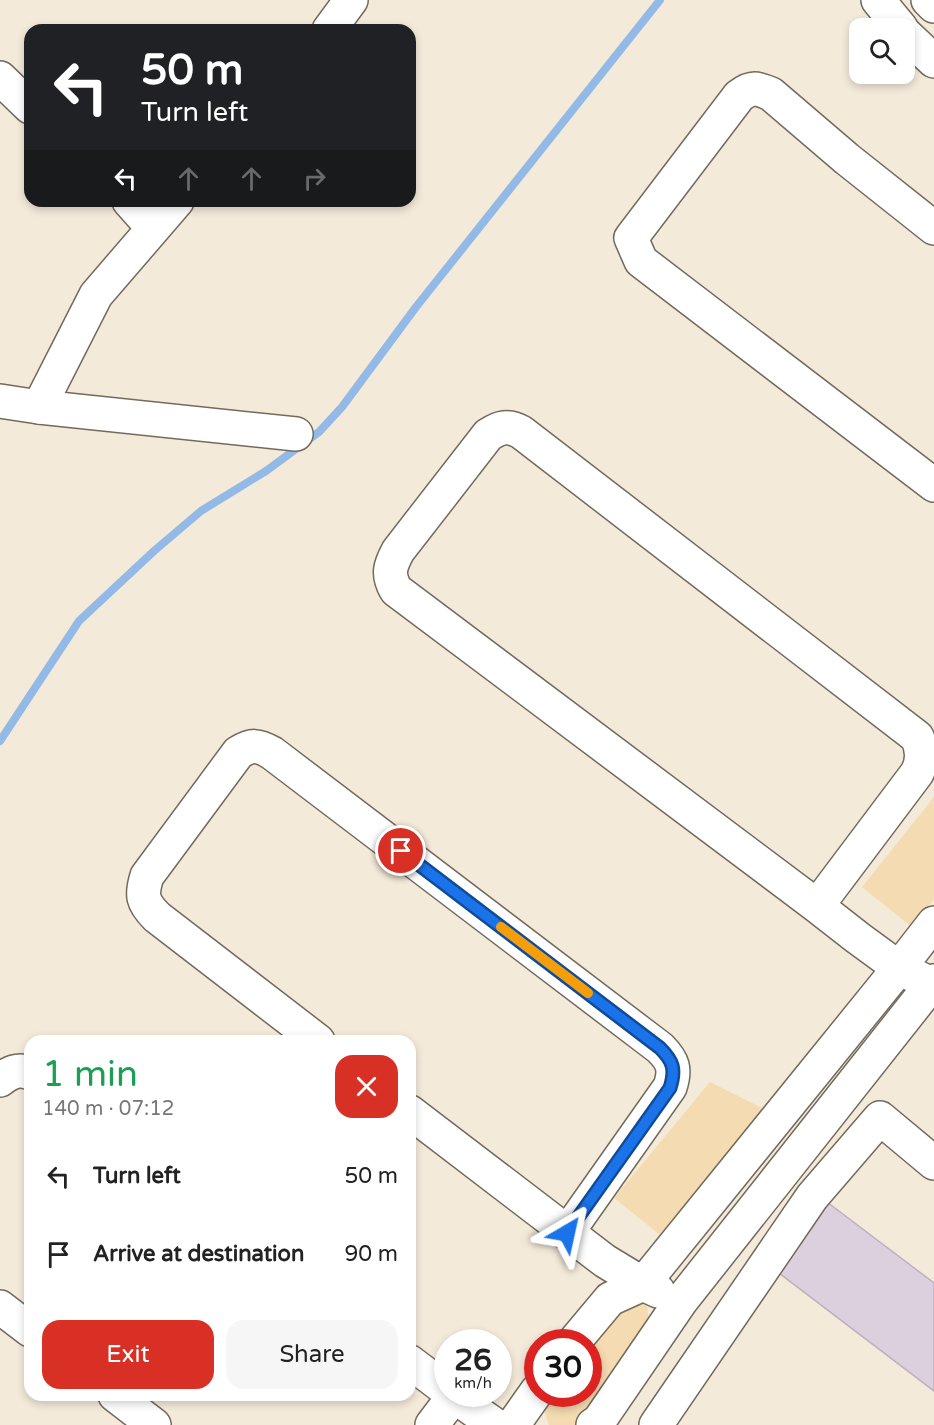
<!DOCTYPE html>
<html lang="en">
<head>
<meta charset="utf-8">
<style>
  :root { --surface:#fff; --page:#f6f6f6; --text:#222; --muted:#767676; --accent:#d93025 }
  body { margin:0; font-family:"Varela Round",sans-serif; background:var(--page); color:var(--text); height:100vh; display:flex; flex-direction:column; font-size:22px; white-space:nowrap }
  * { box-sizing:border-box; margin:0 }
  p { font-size:20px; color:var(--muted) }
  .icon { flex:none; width:33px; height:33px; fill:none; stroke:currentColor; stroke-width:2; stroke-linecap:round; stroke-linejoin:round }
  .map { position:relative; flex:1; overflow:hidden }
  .details { position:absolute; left:24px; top:1035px; width:392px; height:366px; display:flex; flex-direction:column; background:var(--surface); border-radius:18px; box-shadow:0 3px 9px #0003 }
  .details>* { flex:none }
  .banner { position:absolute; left:24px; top:24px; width:392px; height:183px; border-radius:18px; box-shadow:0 3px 9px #0003; background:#202124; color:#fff; overflow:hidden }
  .tools { position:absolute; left:849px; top:18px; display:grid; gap:12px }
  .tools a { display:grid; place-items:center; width:66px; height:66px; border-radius:12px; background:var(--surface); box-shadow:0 3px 9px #0003; font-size:30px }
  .speed { position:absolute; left:434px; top:1329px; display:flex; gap:12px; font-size:30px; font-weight:700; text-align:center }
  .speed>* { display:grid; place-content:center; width:78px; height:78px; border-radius:50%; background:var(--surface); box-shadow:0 3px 9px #0003; line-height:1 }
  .speed small { font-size:15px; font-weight:400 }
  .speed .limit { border:9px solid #d22; background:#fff; color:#111 }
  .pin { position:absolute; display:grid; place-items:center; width:51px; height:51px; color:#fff; margin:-26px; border:3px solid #fff; border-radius:50%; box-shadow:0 2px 6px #0007 }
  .me { position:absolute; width:66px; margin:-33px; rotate:36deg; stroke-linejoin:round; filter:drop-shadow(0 0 4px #0008) }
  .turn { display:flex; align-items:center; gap:21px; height:126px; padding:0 18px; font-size:27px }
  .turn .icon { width:78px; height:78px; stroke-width:2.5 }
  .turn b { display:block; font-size:42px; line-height:51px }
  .lanes { display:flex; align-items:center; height:57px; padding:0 18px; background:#0003; justify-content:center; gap:30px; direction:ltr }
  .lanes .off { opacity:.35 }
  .round { display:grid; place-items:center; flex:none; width:63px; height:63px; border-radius:18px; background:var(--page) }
  .summary { display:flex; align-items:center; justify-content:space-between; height:102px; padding:0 18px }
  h1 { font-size:36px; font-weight:600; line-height:45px; color:#1e9e55 }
  .action { display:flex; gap:12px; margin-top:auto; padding:12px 18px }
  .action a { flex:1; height:69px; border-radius:18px; background:var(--accent); color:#fff; font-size:24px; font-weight:600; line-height:69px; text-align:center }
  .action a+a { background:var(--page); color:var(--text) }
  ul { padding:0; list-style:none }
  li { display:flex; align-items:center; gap:18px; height:78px; padding:0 18px }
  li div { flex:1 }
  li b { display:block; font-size:22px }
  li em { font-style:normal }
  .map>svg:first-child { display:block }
  .green { fill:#f4dbb1 }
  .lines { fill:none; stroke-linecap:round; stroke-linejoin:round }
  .stream { stroke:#93bae7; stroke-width:8 }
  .building { fill:#ddd0de; stroke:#beb1bf; stroke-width:1.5 }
  .minor-casing { stroke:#736a5c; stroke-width:36 }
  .minor { stroke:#fff; stroke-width:33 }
  .route-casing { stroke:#114b97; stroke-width:15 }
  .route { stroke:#1a73e8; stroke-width:10 }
  .slow { stroke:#f59e0b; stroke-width:10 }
</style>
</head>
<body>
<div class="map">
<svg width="934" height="1425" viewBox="0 0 934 1425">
  <rect width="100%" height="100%" fill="#f4eada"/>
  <g class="green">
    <path d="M 934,797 L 934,899 L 912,927 L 862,887 Z"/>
    <path d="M 710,1082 L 766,1110 L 664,1238 L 614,1198 Z"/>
    <path d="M 626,1300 L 647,1304 L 649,1324 L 581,1425 L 549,1425 L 542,1404 L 549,1394 L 588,1394 L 588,1342 Z"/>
  </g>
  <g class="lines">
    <path class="stream" d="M 0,741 L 79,621 L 154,551 L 201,511 L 266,471 L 319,432 L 342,407 L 416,307 L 660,0"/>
  </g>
  <path class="building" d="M 827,1202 L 934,1283 L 934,1391 L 775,1270 Z"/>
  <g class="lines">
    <defs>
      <g id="minor">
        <path d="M 878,0 L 901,28"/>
        <path d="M 928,0 L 934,6"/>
        <path d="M 329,30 L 351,0"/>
        <path d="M 904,33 L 934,61"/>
        <path d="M 0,78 L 30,107"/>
        <path d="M 129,201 L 153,228"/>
        <path d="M 934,228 L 847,159 L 771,94 C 757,88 752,86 739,96 L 631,238 L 641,261 L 934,485"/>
        <path d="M 0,401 L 39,407 L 296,434"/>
        <path d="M 39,407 L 96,295 L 177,201"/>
        <path d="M 817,906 L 917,773 C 923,761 923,750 917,737 L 521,432 C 508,425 500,427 488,435 L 398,551 C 390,566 387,574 396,590 L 817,906 L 858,938 L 899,968 L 931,984"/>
        <path d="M 318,1041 L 157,917 C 142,902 141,895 147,876 L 238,753 C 252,744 258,745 272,753 L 660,1048 C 673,1061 676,1069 670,1087 L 567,1233"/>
        <path d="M 0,1080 C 9,1073 18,1068 30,1073"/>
        <path d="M 410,1112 L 605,1261 L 643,1284 L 658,1291"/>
        <path d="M 0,1307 L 30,1330"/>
        <path d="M 574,1342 L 610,1299 L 643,1284 L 899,968 L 934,923"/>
        <path d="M 410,1362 L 447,1390"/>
        <path d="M 451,1394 L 495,1425"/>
        <path d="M 115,1395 L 154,1425"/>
        <path d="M 432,1425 L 454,1396"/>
        <path d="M 513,1425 L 537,1391"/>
        <path d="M 593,1425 L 599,1421 L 681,1301 L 934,981"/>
        <path d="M 656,1425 L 812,1197 L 880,1118 L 934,1163"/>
      </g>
    </defs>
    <use href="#minor" class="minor-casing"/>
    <use href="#minor" class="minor"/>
  </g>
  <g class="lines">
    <defs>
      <path id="route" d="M 401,851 L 660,1048 C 673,1061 676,1069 670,1088 L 567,1233"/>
    </defs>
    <use href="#route" class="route-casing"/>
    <use href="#route" class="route"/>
    <path class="slow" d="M 501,927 L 588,993"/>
  </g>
</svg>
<div class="tools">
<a><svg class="icon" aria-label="search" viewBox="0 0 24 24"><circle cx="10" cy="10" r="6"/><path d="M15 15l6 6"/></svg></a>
</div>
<div class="speed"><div>26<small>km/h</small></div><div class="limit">30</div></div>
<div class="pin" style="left:401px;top:851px;background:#d93025"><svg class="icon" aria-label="arrive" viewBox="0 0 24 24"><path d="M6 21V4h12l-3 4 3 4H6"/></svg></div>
<svg class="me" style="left:567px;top:1233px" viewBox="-20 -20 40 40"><path d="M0-17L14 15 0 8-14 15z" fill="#1a73e8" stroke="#fff" stroke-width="4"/></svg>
<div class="banner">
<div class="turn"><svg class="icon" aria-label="left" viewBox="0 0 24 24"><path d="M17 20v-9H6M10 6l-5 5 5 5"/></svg><div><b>50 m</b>Turn left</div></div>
<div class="lanes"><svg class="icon" aria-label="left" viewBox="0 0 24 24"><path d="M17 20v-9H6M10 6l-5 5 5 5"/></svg><svg class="icon off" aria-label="ahead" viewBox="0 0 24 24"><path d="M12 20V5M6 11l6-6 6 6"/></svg><svg class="icon off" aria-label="ahead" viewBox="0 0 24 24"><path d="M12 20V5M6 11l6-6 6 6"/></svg><svg class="icon off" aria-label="right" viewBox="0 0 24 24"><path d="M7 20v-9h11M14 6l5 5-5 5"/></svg></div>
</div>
<section class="details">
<div class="summary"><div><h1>1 min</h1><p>140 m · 07:12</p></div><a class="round" style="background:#d93025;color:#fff"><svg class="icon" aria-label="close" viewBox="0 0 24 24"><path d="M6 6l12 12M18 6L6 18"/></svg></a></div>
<ul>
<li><svg class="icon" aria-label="left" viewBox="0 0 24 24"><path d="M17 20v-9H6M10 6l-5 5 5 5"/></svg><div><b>Turn left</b></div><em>50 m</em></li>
<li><svg class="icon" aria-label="arrive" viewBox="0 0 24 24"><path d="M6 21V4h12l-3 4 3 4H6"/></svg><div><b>Arrive at destination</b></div><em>90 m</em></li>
</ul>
<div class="action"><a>Exit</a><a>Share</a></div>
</section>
</div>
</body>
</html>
